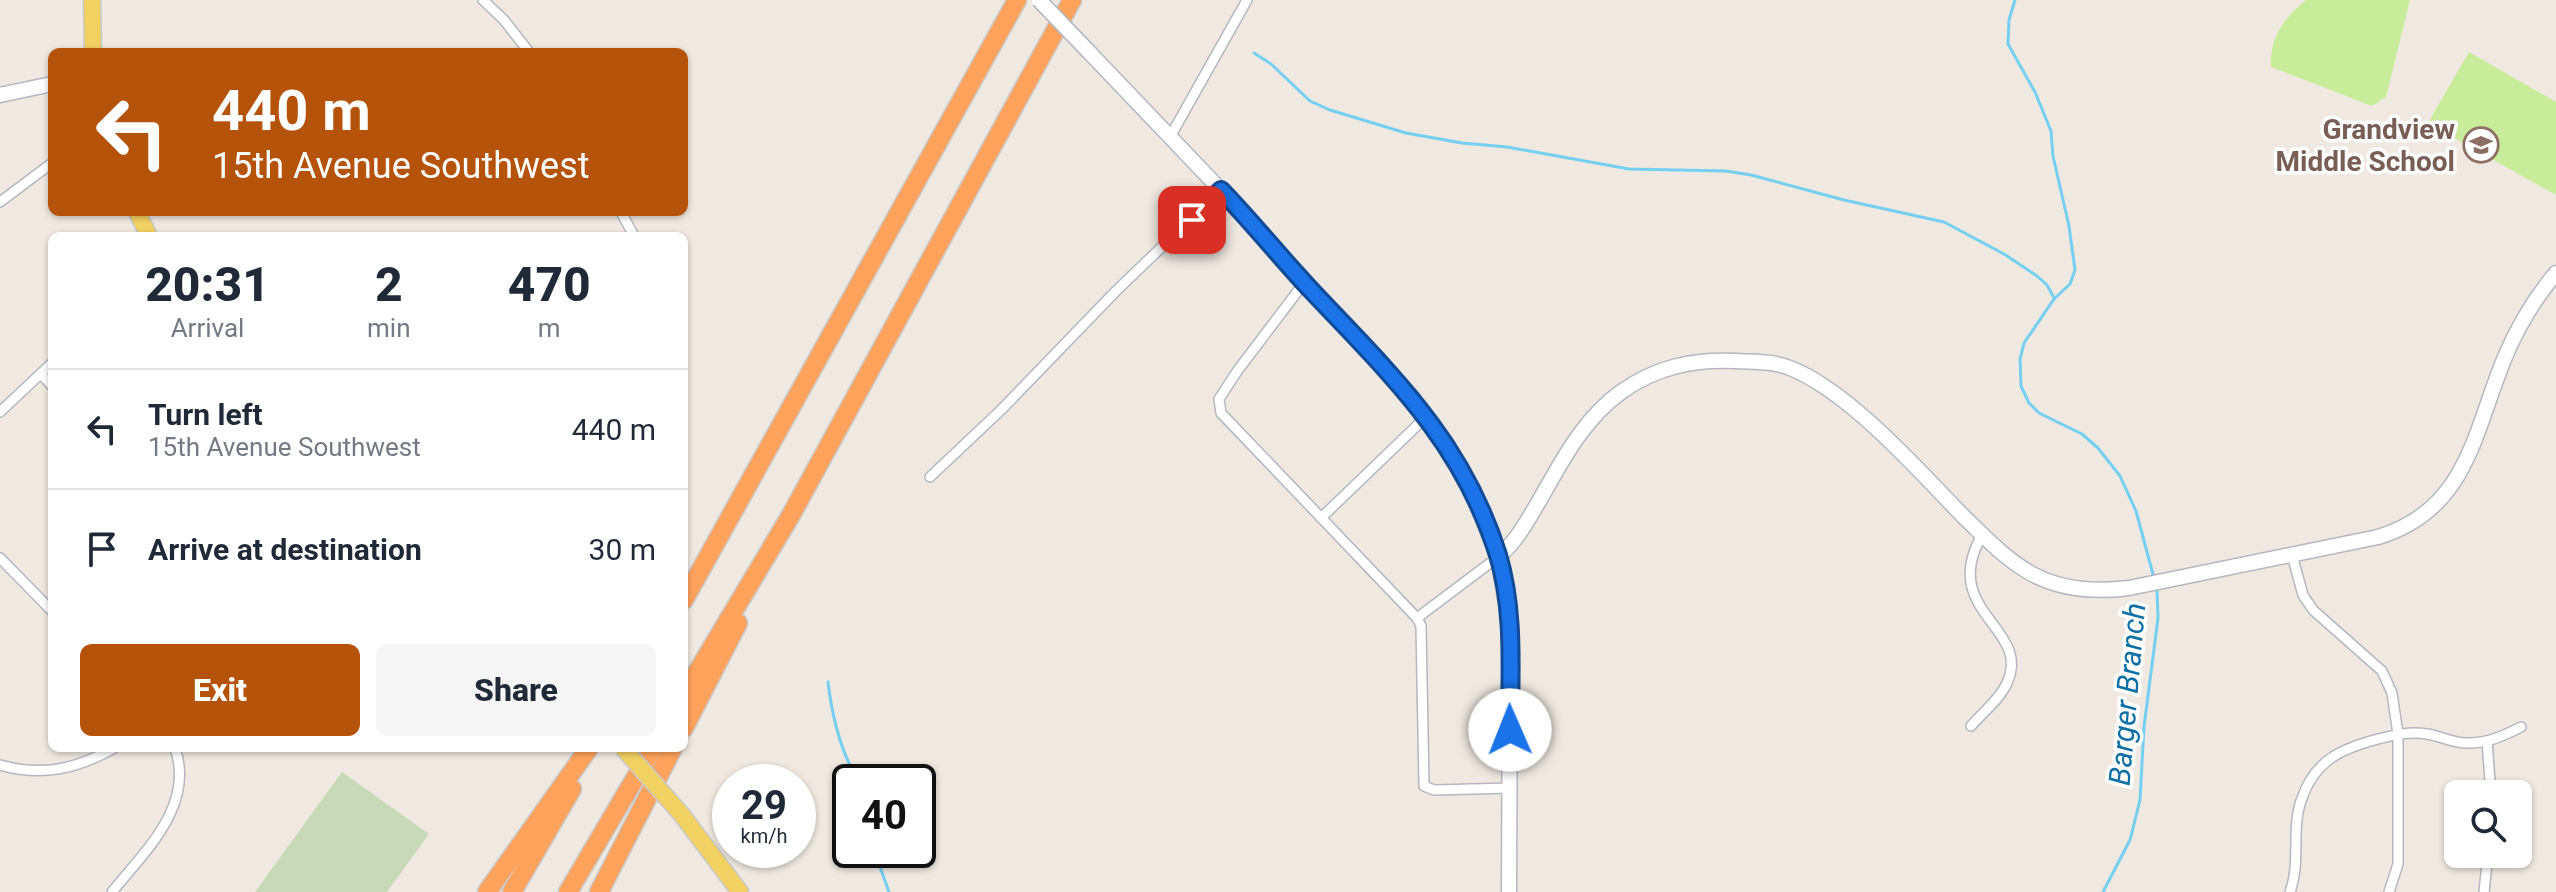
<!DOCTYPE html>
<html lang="en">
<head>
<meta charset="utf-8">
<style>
  :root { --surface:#fff; --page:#f6f6f7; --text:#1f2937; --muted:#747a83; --line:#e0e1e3; --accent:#b45309 }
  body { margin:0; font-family:Roboto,sans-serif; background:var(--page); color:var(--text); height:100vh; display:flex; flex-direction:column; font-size:30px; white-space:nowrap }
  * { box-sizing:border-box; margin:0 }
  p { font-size:26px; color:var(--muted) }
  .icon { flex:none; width:44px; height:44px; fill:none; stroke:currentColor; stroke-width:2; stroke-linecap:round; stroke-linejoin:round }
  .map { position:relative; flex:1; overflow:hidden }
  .drawer { position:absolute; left:48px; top:232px; width:640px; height:520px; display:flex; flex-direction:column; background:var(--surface); border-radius:12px; box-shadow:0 2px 6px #0004 }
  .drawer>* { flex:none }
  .banner { position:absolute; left:48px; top:48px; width:640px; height:168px; border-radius:12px; box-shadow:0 2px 6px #0004; background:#b45309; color:#fff; overflow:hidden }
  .buttons { position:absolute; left:2444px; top:780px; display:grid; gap:16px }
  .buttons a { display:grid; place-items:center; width:88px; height:88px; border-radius:12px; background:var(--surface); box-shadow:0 2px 6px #0004; font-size:40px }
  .speed { position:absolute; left:712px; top:764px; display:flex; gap:16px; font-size:40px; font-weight:700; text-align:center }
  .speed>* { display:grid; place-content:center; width:104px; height:104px; border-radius:50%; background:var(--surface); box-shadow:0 2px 6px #0004; line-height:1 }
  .speed small { font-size:20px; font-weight:400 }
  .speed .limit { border:4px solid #111; border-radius:12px; background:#fff; color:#111 }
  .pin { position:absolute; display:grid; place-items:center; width:68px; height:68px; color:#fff; margin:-34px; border-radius:16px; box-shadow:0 4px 12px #0006 }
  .me { position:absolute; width:88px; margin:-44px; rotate:359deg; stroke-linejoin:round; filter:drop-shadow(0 0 6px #0008) }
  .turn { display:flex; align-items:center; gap:28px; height:168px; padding:0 32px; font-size:36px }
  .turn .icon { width:104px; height:104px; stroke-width:2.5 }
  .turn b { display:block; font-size:56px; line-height:68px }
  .eta { display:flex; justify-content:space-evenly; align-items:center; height:136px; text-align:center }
  .eta b { font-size:48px; font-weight:800; line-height:56px }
  .button { display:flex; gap:16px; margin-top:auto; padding:16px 32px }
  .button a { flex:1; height:92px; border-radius:12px; background:var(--accent); color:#fff; font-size:32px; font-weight:800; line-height:92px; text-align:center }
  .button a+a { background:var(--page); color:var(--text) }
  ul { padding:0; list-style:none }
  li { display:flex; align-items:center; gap:24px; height:120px; padding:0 32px; border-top:2px solid var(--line) }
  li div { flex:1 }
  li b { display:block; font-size:30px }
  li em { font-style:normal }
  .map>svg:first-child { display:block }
  .cemetery { fill:#c8d9b8 }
  .pitch { fill:#c9ec9a }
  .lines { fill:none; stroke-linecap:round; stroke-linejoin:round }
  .stream { stroke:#75cff0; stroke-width:3 }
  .street-casing { stroke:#b4b7c1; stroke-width:12 }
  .secondary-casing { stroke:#b4b7c1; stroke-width:17 }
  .primary-casing { stroke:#c9c9c9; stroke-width:19 }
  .highway-casing { stroke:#c9c9c9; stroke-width:21 }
  .street { stroke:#fff; stroke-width:9 }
  .secondary { stroke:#fff; stroke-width:14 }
  .primary { stroke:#f2d163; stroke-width:16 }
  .highway { stroke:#ffa35c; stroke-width:18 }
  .secondary-bridge-casing { stroke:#b4b7c1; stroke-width:17; stroke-linecap:butt }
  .primary-bridge-casing { stroke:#c9c9c9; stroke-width:19; stroke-linecap:butt }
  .secondary-bridge { stroke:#fff; stroke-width:14 }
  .primary-bridge { stroke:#f2d163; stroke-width:16 }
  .route-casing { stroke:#114b97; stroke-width:20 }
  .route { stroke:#1a73e8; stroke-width:14 }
  .labels { text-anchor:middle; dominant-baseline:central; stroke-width:7; stroke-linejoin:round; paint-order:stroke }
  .education-label { font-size:28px; font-weight:bold; fill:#785e54; stroke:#fff; text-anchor:end }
  .water-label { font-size:30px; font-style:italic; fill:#0d6fa3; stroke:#fff }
</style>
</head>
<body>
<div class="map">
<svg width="2556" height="892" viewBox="0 0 2556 892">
  <rect width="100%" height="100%" fill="#efe9e1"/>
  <path class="cemetery" d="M 342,772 L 429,834 L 387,892 L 255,892 Z"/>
  <g class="pitch">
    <path d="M 2306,0 L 2410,0 L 2386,97 L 2372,106 L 2271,67 C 2269,38 2284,18 2306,0 Z"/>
    <path d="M 2469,52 L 2556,102 L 2556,195 L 2428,123 Z"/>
  </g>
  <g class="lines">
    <g class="stream">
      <path d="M 2015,0 L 2009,20 L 2008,44 L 2035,92 L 2051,131 L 2053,156 L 2069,226 L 2075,270 L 2070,284 L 2054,299 L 2024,343 L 2020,359 L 2021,386 L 2029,403 L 2039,413 L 2082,434 L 2098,448 L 2120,476 L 2136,511 L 2154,578"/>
      <path d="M 1254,53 L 1271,64 L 1310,101 L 1330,110 L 1406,133 L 1462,143 L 1507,147 L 1629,169 L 1726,171 L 1751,175 L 1844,200 L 1944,222 L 2004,254 L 2037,276 L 2047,285 L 2054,298"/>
      <path d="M 828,682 C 832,716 841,753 859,782"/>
      <path d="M 874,850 L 889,892"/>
      <path d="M 2103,892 L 2130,840 L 2140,800 L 2144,727 L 2158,618 L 2157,589"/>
    </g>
    <defs>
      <g id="street">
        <path d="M 483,0 L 504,20 L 529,52"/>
        <path d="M 1170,137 L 1247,0"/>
        <path d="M 0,202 L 52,163"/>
        <path d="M 621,212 L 634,236"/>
        <path d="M 1304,283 L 1238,370 L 1219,399 L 1221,413 L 1417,618 L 1421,626 L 1424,786 L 1434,790 L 1510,788"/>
        <path d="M 41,374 L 52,386"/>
        <path d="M 0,412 L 52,363"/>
        <path d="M 930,477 L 1002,409 L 1116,291 L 1221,190"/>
        <path d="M 1321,518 L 1427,416"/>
        <path d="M 2292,555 L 2303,595 L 2313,610 L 2382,671 L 2392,693 L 2398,734 L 2398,864 L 2389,892"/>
        <path d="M 0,558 L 52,611"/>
        <path d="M 1417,618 L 1498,557"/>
        <path d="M 1971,726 C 1983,712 2000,699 2007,683 C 2033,628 1938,612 1982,535"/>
        <path d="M 2487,741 L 2491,794"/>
        <path d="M 0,765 C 42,777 77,769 114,748"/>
        <path d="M 112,892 C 145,851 195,806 175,748"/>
        <path d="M 2290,892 C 2301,862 2291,830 2301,801 C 2314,761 2340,749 2378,739 C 2394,735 2410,731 2427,734 C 2441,736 2454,744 2469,743 C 2488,743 2503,736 2521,727"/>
        <path d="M 2484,892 L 2488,854"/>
      </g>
      <g id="secondary">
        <path d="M 1089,52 L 1236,206 L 1413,398 L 1445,441 L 1466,478 L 1498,557 L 1508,615 L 1510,657 L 1509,892"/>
        <path d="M 0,95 L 52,84"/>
        <path d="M 1498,557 C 1516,542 1526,523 1538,503 C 1561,463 1582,420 1621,392 C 1656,367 1693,359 1736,361 C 1753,362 1773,361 1790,368 C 1849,391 1919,471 1964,517 C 1986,538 2007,561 2034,575 C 2063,590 2097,592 2129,588 L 2378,537 C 2468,510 2474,431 2505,357 C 2518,326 2535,298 2556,273"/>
      </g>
      <g id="primary">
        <path d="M 92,0 L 93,52"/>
        <path d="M 137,212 L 149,236"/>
        <path d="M 682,815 L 740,892"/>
      </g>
      <g id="highway">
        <path d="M 684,600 L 1017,0"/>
        <path d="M 684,694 L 791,515 L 1072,0"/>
        <path d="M 684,728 L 738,623"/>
        <path d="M 487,892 L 589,748"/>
        <path d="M 512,892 L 572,789"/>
        <path d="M 568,892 L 653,748"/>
        <path d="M 599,892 L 673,748"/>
      </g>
    </defs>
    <use href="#street" class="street-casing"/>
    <use href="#secondary" class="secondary-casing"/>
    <use href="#primary" class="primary-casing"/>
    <use href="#highway" class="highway-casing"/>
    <use href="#street" class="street"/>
    <use href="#secondary" class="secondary"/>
    <use href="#primary" class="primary"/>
    <use href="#highway" class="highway"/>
    <defs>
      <path id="secondary-bridge" d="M 1039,0 L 1089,52"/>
      <path id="primary-bridge" d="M 623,748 L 682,815"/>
    </defs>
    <use href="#secondary-bridge" class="secondary-bridge-casing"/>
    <use href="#primary-bridge" class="primary-bridge-casing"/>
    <use href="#secondary-bridge" class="secondary-bridge"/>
    <use href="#primary-bridge" class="primary-bridge"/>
  </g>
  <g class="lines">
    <defs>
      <path id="route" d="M 1192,220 L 1221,190 C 1252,222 1280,257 1310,289 C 1390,374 1462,440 1498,555 C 1515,611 1510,673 1510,730"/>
    </defs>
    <use href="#route" class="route-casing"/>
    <use href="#route" class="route"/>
  </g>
  <defs>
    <symbol id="school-ring" viewBox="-11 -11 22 22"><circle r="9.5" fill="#fff" stroke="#8d6e63" stroke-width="1.5"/><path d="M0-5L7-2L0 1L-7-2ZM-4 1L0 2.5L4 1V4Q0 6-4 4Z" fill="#8d6e63"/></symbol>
  </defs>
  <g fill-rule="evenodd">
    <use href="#school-ring" x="2461" y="125" width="40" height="40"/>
  </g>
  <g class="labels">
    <g class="education-label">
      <text x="2455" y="129">Grandview<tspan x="2455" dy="32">Middle School</tspan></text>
    </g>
    <g class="water-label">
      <text transform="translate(2127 694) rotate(-85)">Barger Branch</text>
    </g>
  </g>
</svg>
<div class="buttons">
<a><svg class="icon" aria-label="search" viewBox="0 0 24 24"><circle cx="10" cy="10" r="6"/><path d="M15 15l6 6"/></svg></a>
</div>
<div class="speed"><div>29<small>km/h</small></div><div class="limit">40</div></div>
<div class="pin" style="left:1192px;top:220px;background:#d93025"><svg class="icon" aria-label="arrive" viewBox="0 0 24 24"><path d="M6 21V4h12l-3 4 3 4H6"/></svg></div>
<svg class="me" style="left:1510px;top:730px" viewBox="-20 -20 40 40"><circle r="19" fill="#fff"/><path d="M0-13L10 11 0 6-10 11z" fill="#1a73e8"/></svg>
<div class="banner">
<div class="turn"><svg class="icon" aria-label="left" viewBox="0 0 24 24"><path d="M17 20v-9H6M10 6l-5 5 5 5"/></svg><div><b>440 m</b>15th Avenue Southwest</div></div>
</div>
<section class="drawer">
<div class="eta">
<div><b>20:31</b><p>Arrival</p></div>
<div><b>2</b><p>min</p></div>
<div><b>470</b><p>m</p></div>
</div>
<ul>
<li><svg class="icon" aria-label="left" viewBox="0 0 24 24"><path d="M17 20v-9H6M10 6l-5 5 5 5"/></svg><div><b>Turn left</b><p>15th Avenue Southwest</p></div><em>440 m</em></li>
<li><svg class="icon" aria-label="arrive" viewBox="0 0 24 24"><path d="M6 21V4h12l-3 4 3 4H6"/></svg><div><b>Arrive at destination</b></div><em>30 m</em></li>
</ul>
<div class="button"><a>Exit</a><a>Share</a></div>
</section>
</div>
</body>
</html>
